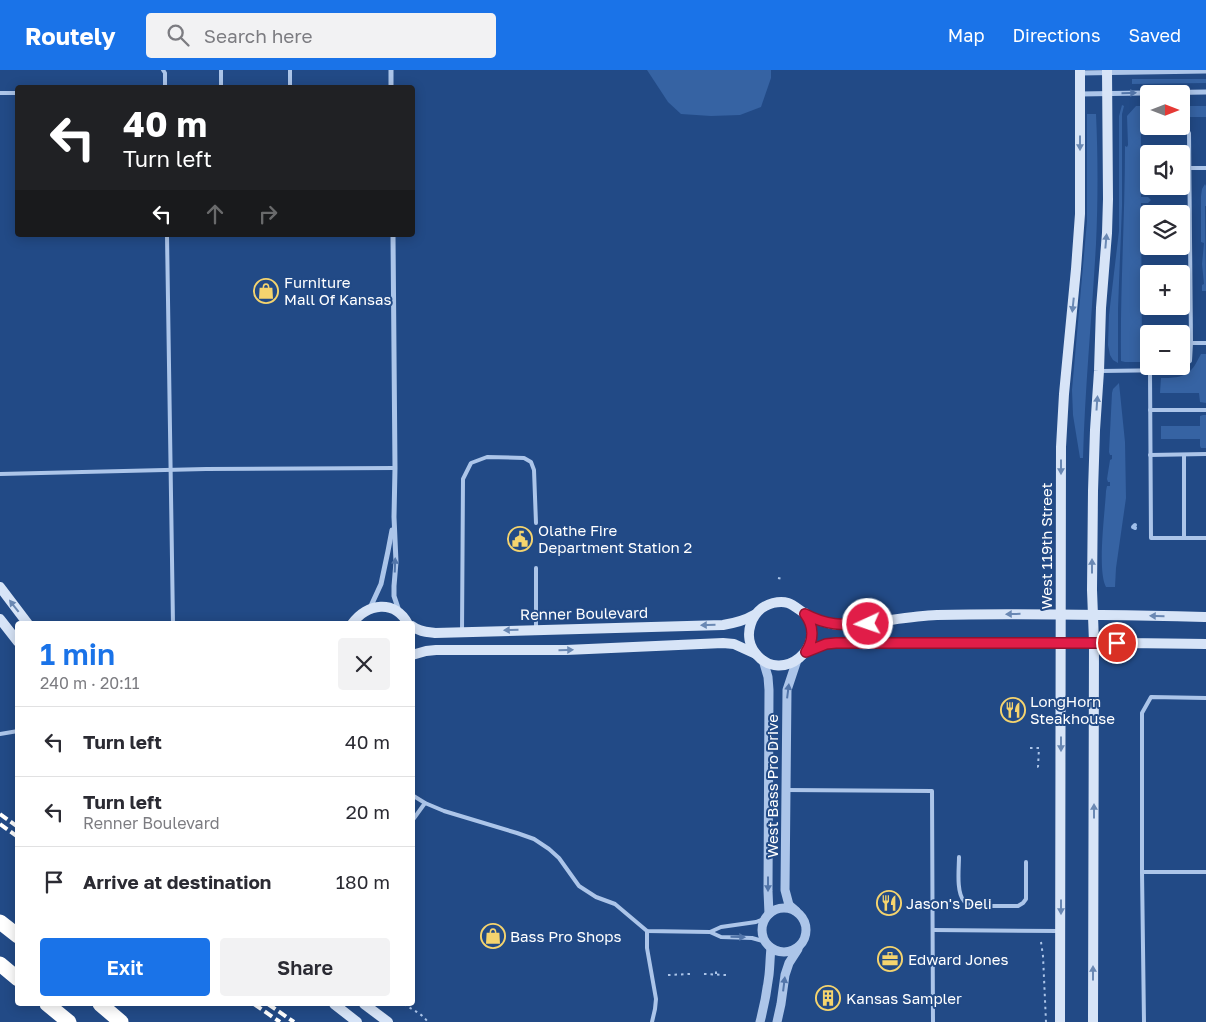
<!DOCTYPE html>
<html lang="en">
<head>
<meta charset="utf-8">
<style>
  :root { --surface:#fff; --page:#f2f2f3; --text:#2b2b33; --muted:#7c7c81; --line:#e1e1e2; --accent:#1a73e8 }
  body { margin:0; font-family:"Golos Text",sans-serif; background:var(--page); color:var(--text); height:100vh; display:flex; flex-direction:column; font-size:19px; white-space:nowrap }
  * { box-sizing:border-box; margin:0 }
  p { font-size:16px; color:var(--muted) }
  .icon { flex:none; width:28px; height:28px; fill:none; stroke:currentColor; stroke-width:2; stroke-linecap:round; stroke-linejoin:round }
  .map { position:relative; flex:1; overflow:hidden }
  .panel { position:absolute; left:15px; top:551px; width:400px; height:385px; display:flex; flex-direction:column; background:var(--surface); border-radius:5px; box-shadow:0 2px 12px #0003 }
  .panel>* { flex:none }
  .banner { position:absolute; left:15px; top:15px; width:400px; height:152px; border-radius:5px; box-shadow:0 2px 12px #0003; background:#202124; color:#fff; overflow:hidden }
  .needle { width:32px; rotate:90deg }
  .fabs { position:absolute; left:1140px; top:15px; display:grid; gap:10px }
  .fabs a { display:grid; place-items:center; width:50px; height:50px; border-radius:5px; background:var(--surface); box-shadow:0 2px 12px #0003; font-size:25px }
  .pin { position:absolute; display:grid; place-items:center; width:42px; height:42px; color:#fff; margin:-21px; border:2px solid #fff; border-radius:50%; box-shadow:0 1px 5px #0007 }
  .me { position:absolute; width:55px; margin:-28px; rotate:267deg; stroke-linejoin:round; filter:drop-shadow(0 0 4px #0008) }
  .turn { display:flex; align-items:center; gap:18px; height:105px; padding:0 25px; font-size:22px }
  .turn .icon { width:65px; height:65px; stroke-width:2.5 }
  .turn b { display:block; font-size:35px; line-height:42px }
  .lanes { display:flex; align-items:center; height:48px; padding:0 25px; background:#0003; justify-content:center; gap:25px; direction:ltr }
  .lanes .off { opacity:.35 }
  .round { display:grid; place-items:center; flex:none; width:52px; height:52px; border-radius:5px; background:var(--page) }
  .summary { display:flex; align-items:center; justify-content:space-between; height:85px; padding:0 25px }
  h1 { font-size:30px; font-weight:600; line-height:38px; color:var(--accent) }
  .button { display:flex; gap:10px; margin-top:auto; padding:10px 25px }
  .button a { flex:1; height:58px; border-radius:5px; background:var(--accent); color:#fff; font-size:20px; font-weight:600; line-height:58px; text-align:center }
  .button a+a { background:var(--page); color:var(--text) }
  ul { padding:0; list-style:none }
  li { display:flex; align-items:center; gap:15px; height:70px; padding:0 25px; border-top:1px solid var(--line) }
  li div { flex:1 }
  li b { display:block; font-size:19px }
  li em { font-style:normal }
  header { display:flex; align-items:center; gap:30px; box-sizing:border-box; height:70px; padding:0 25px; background:var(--accent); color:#fff }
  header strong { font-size:24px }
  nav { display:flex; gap:28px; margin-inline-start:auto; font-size:18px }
  .search { width:350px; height:45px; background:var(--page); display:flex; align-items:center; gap:12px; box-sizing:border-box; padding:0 18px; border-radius:5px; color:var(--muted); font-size:19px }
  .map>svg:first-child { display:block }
  .green { fill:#3663a3 }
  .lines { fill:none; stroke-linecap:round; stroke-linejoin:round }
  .stream { stroke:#a0bfea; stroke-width:4 }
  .path { stroke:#acc5e9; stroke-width:2; stroke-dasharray:2.5 4; stroke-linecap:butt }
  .service { stroke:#acc5e9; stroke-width:4 }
  .minor { stroke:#acc5e9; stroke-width:5 }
  .tertiary { stroke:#acc5e9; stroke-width:9 }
  .secondary { stroke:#d7e4f7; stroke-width:10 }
  .motorway { stroke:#fff; stroke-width:15 }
  .rail { stroke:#fff; stroke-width:4; stroke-dasharray:9 4; stroke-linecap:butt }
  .oneway { fill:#5275a9 }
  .oneway2 { fill:#6a88b3 }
  .route-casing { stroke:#92132f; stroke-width:12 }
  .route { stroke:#e11d48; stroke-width:9 }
  .labels { text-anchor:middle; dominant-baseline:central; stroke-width:4; stroke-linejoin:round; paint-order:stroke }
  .poi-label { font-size:15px; fill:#fff; stroke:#224a86; text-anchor:start }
  .street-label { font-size:15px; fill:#fff; stroke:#224a86 }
</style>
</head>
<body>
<header>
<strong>Routely</strong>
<div class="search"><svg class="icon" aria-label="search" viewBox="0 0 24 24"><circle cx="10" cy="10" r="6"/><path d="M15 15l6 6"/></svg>Search here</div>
<nav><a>Map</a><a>Directions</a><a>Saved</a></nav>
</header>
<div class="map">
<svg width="1206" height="952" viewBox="0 0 1206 952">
  <rect width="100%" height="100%" fill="#224a86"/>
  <g class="green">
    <path d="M 647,0 L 771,0 L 771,8 L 761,37 L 740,45 L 711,46 L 681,44 L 668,32 Z"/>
    <path d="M 1132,9 L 1206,9 L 1206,13 L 1132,14 Z"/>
    <path d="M 1122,35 L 1124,36 L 1122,44 L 1122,136 L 1118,239 L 1118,293 L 1113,290 L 1110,285 L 1108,275 L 1109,245 L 1119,161 L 1119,46 Z"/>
    <path d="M 1136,36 L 1149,36 L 1149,51 L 1141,59 L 1141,127 L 1148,127 L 1151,130 L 1148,133 L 1141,133 L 1142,279 L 1149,279 L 1149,292 L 1125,292 L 1121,291 C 1120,219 1125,148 1125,76 L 1127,77 L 1128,75 L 1127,46 Z"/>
    <rect x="1181" y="36" width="25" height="11"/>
    <path d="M 1087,44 L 1096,44 C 1098,87 1098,131 1096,174 C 1092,245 1085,317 1083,388 L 1080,388 L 1073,345 L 1072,320 L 1087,151 Z"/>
    <path d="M 1205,114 L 1206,116 L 1206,136 L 1205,136 L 1206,221 L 1202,221 L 1202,215 L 1204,214 L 1202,194 L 1204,173 L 1201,172 L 1201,126 L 1202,119 Z"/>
    <path d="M 1201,284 L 1206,284 L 1206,333 L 1200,332 L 1199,323 L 1160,323 L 1161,308 C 1174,308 1187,308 1195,295 C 1197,291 1199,288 1201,284 Z"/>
    <path d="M 1119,313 L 1125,372 L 1126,428 L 1116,498 L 1115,517 L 1106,517 C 1097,501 1105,442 1106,421 L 1107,416 L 1110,416 L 1110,412 L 1108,412 L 1107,409 L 1110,390 L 1112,389 L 1112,385 L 1110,385 L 1109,382 L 1112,323 L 1113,319 Z"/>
    <path d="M 1203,345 L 1206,345 L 1206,378 L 1201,378 L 1200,376 L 1200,369 L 1161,369 L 1161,356 L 1200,356 L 1200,346 Z"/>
  </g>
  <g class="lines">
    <path class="stream" d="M 1135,455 L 1133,457 L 1135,458"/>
    <g class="path">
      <path d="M 778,508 L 783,509"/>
      <path d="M 1030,678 L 1039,678 L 1038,697 L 1041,698"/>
      <path d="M 1041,872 L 1043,886 L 1046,952"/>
      <path d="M 704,904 L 726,905"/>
      <path d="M 716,904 L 716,898"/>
      <path d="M 668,905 L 690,904"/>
      <path d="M 404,934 C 414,941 420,942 428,952"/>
    </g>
    <g class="service">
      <path d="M 163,0 L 165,3 L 165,18"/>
      <path d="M 221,0 L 221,18"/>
      <path d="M 290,0 L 290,18"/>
      <path d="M 0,23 L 18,23"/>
      <path d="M 1189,63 L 1191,273 L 1206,273"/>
      <path d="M 1190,98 L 1206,98"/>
      <path d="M 167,165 L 173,554"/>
      <path d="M 1101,301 L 1174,300 L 1180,299 L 1190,291 L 1191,273"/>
      <path d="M 1150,301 L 1151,468 L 1206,468"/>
      <path d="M 1150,340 L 1206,340"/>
      <path d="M 1150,385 L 1206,384"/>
      <path d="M 1184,385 L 1184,468"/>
      <path d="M 0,404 L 206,399 L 395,398"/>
      <path d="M 536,558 L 536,498"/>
      <path d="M 462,562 L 463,409 L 471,393 L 487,387 L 524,388 L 531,392 L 534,400 L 536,453"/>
      <path d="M 1206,628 L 1151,627 L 1142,643 L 1142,802 L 1206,802"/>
      <path d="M 0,664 L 18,661"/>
      <path d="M 786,720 L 932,721 L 933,952"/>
      <path d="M 412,725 L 425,733 L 444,741 L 517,763 L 534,769 L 549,779 L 559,788 L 579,816 L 596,827 L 615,834 L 647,861 L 710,862 L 721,867 L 752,868 L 766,872"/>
      <path d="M 412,751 L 425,733"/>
      <path d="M 959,787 C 959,798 956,822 964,831 C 967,834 972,835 975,836 L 1018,836 L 1023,833 L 1026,829 L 1026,792"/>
      <path d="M 1142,802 L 1144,952"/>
      <path d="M 933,860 L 1058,861"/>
      <path d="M 647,861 L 647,878 L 656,929 L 655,939 L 652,952"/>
      <path d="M 710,862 L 721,857 L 756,852 L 766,848"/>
    </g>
    <g class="minor">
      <path d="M 391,0 L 391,18"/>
      <path d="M 1080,3 L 1206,1"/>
      <path d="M 1080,24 L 1206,22"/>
      <path d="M 393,165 L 395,398 L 394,447 L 396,492 L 394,516 L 394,526 L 399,541"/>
      <path d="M 370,538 L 381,514 L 388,481 L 392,460"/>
    </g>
    <g class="tertiary">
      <path d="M 763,590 L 768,607 L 769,620 L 768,821 L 769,844"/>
      <circle cx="784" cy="860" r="22"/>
      <path d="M 796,841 L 789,835 L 785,820 L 787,620 L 797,590"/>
      <path d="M 760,952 C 764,937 767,921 769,905 C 770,896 770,887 771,878"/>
      <path d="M 777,952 L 781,934 L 785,905 L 789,893 L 798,879"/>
    </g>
    <g class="secondary">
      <path d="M 0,517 L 28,554"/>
      <path d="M 805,543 C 829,577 782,615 756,584 C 742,567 750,539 773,533 C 790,529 794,537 807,545 C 816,550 828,554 839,555 C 872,555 904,546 937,545 C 1027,543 1116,545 1206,547"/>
      <path d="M 0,549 L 18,572"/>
      <path d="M 352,554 C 367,533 395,529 408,554"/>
      <path d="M 412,556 C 419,562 428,562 435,563 L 723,555 C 735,553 744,551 754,545"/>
      <path d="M 806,582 L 826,574 L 836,573 C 959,573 1083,572 1206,574"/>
      <path d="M 412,585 L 426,581 L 436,580 L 566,580 L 723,573 L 734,574 L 756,584"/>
      <path d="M 334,934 L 357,952"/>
      <path d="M 364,934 L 388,952"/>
      <path d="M 1060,952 L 1061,377 L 1064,324 L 1076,199 L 1080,144 L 1080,0"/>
      <path d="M 1093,952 L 1094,572 L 1092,520 L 1093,421 L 1095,360 L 1099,301 L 1101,238 L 1107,163 L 1108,129 L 1107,0"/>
    </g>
    <g class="motorway">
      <path d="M 0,852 L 18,866"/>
      <path d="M 0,894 L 18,909"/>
      <path d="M 47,934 L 69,952"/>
      <path d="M 100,934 L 121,952"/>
    </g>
    <g class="rail">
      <path d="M 0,744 L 18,757"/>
      <path d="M 0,754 L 18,767"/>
      <path d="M 254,934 L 280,952"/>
      <path d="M 268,934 L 294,952"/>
    </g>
  </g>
  <defs><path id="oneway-solid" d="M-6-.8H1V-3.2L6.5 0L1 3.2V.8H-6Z" transform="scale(1.25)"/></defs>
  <g class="oneway">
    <use href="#oneway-solid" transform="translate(1129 23) rotate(-1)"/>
    <use href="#oneway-solid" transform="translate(395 495) rotate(-88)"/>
    <use href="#oneway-solid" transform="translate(788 621) rotate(-83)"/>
    <use href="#oneway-solid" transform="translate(768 814) rotate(90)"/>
    <use href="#oneway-solid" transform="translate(738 867) rotate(1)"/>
    <use href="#oneway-solid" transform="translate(784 914) rotate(-83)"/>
  </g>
  <g class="oneway2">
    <use href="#oneway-solid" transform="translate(1080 73) rotate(90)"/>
    <use href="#oneway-solid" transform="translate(1106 171) rotate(-85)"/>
    <use href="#oneway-solid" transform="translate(1073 235) rotate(96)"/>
    <use href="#oneway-solid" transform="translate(1097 333) rotate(-86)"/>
    <use href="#oneway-solid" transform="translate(1061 397) rotate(90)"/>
    <use href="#oneway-solid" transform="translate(1092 496) rotate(-90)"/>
    <use href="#oneway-solid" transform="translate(14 536) rotate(-128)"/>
    <use href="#oneway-solid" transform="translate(1013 544) rotate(179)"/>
    <use href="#oneway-solid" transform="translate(1157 546) rotate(-179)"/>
    <use href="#oneway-solid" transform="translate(708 555) rotate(179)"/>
    <use href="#oneway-solid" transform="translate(511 560) rotate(178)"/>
    <use href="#oneway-solid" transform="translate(566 580) rotate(-1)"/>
    <use href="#oneway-solid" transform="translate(1061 674) rotate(90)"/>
    <use href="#oneway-solid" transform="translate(1094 741) rotate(-90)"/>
    <use href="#oneway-solid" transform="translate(1061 837) rotate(90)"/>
    <use href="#oneway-solid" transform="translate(1093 903) rotate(-90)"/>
  </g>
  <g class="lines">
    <defs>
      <path id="route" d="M 868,554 C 842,555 828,556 805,544 C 814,556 814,570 806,582 L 826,574 L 836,573 L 1117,573"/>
    </defs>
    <use href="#route" class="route-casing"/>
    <use href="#route" class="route"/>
  </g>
  <defs>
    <symbol id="shop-ring" viewBox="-11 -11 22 22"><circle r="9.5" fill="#224a86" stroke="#f5d46e" stroke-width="1.5"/><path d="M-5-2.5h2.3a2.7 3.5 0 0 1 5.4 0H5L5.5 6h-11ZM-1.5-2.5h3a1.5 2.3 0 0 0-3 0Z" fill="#f5d46e"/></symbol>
    <symbol id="civic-ring" viewBox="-11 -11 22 22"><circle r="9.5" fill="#224a86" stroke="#f5d46e" stroke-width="1.5"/><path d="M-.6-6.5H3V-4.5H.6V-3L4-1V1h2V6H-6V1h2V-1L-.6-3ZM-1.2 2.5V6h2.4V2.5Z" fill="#f5d46e"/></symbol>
    <symbol id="restaurant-ring" viewBox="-11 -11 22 22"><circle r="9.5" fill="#224a86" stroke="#f5d46e" stroke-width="1.5"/><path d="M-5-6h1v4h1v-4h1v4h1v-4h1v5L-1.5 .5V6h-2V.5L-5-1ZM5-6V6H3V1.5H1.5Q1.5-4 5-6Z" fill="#f5d46e"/></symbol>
    <symbol id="office-ring" viewBox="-11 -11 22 22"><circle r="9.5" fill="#224a86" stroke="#f5d46e" stroke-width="1.5"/><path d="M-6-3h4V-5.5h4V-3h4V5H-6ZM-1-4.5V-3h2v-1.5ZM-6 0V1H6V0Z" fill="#f5d46e"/></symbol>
    <symbol id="building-ring" viewBox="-11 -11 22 22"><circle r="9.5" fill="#224a86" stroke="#f5d46e" stroke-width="1.5"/><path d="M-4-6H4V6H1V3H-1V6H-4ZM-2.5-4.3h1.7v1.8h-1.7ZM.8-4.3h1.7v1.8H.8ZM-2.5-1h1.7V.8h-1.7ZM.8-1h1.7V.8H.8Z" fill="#f5d46e"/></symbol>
  </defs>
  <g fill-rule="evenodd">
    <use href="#shop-ring" x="252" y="207" width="28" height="28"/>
    <use href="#civic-ring" x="506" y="455" width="28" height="28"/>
    <use href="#restaurant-ring" x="999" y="626" width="28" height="28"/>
    <use href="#restaurant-ring" x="875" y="819" width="28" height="28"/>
    <use href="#shop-ring" x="479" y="852" width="28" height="28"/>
    <use href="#office-ring" x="876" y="875" width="28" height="28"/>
    <use href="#building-ring" x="814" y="914" width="28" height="28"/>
  </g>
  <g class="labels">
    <g class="poi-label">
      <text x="284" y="212">Furniture<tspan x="284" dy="17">Mall Of Kansas</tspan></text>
      <text x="538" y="460">Olathe Fire<tspan x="538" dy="17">Department Station 2</tspan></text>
      <text x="1030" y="631">LongHorn<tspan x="1030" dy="17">Steakhouse</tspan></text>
      <text x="906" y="833">Jason's Deli</text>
      <text x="510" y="866">Bass Pro Shops</text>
      <text x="908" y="889">Edward Jones</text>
      <text x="846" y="928">Kansas Sampler</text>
    </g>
    <g class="street-label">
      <text transform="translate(1046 476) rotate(-90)">West 119th Street</text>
      <text transform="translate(584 543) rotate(-1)">Renner Boulevard</text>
      <text transform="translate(772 716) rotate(-90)">West Bass Pro Drive</text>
    </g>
  </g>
</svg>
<div class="fabs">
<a><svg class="needle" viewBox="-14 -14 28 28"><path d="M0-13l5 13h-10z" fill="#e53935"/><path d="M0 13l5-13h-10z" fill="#7c7c81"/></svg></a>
<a><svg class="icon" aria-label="sound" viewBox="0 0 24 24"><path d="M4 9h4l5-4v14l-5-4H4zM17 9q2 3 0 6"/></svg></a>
<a><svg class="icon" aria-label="layers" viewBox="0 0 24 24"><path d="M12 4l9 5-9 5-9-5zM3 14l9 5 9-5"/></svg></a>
<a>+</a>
<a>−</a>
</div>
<div class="pin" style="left:1117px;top:573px;background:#d93025"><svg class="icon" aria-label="arrive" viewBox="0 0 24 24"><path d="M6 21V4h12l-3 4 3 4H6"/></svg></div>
<svg class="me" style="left:868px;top:554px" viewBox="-20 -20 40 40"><circle r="17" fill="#e11d48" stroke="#fff" stroke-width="3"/><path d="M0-11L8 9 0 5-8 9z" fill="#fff"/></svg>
<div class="banner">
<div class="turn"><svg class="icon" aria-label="left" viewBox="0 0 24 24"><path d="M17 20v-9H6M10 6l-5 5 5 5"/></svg><div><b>40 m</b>Turn left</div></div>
<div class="lanes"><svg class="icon" aria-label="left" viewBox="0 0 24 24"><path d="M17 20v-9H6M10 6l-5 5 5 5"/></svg><svg class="icon off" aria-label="ahead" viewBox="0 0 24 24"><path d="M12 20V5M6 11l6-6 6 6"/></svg><svg class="icon off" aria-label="right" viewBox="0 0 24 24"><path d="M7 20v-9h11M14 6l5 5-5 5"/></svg></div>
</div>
<section class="panel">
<div class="summary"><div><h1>1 min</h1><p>240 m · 20:11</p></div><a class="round"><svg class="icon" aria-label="close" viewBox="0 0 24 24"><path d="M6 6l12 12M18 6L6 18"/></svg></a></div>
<ul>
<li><svg class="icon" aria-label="left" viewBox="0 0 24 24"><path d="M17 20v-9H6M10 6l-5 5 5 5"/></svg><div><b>Turn left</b></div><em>40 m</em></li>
<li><svg class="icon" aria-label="left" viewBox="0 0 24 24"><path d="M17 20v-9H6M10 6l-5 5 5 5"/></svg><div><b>Turn left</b><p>Renner Boulevard</p></div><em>20 m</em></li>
<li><svg class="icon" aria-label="arrive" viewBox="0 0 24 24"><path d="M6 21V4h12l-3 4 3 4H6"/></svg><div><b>Arrive at destination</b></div><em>180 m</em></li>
</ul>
<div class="button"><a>Exit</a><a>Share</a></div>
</section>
</div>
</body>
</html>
